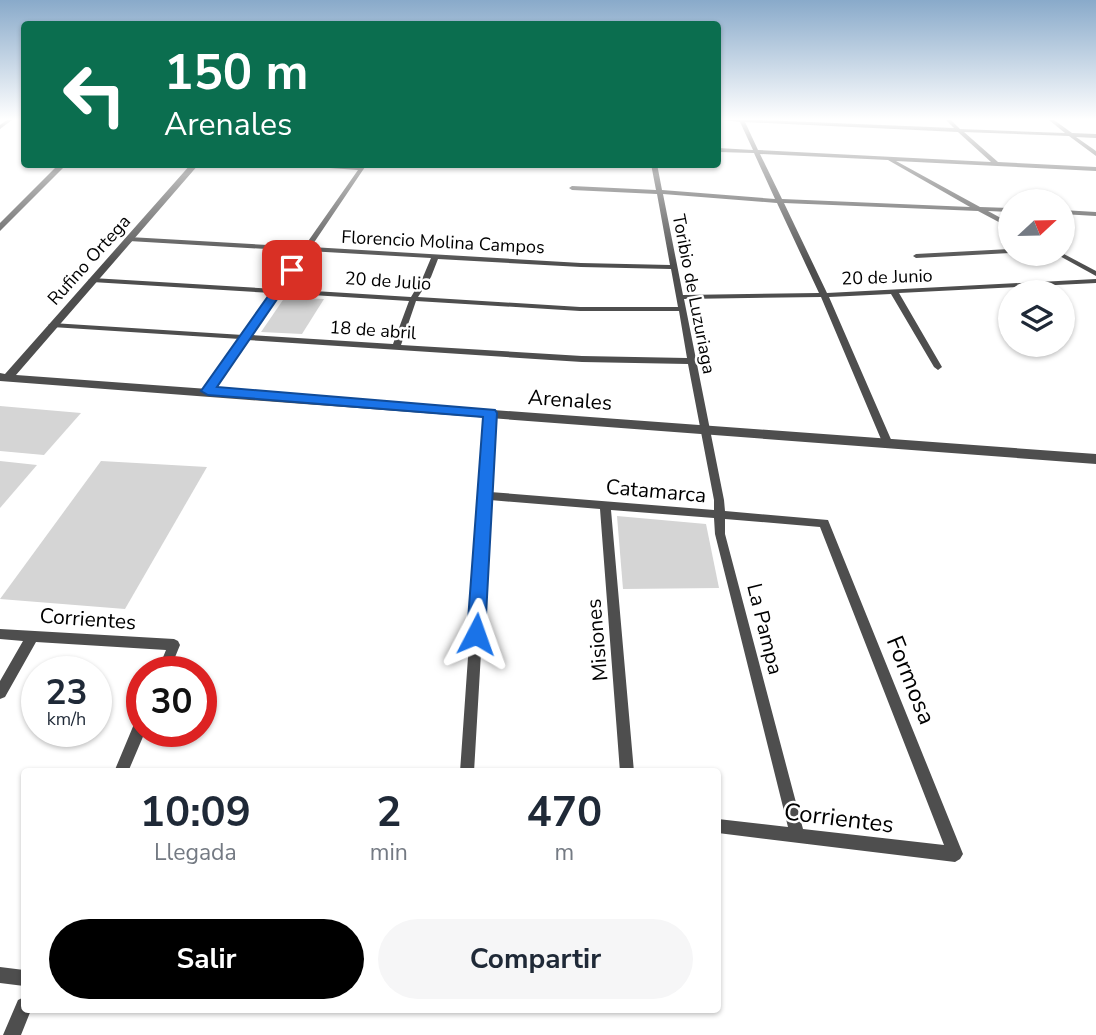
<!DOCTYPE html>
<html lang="es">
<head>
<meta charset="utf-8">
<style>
  :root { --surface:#fff; --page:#f6f6f7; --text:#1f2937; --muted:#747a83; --accent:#000 }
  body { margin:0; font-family:"Nunito Sans",sans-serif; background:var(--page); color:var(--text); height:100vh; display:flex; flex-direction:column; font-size:26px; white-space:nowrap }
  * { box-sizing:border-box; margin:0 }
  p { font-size:23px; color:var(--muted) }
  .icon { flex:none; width:38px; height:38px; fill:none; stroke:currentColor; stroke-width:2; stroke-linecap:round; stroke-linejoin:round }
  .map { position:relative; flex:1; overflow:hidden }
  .side { position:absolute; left:21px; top:768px; width:700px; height:245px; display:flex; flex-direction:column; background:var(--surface); border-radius:7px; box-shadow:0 2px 5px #0004 }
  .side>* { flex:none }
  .banner { position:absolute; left:21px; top:21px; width:700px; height:147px; border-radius:7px; box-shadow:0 2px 5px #0004; background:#0b6e4f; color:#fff; overflow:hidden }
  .needle { width:46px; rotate:68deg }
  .tools { position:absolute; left:998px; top:189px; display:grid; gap:14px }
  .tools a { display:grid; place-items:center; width:77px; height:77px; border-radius:50%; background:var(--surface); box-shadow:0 2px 5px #0004; font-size:35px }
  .speed { position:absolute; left:21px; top:656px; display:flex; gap:14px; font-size:35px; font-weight:700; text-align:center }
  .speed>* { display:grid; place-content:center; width:91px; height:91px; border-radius:50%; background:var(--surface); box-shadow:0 2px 5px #0004; line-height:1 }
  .speed small { font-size:18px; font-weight:400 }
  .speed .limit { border:10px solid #d22; background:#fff; color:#111 }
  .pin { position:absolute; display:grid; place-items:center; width:60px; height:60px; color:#fff; margin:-30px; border-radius:14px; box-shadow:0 4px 10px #0006 }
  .me { position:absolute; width:77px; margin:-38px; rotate:4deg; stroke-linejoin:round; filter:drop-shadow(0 0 5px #0008) }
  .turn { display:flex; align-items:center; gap:24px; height:147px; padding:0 28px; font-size:32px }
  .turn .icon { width:91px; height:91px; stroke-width:2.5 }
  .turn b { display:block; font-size:49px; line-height:60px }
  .eta { display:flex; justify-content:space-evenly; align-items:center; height:119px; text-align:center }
  .eta b { font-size:42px; font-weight:700; line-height:49px }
  .action { display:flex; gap:14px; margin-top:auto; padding:14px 28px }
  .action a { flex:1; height:80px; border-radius:42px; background:var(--accent); color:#fff; font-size:28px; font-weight:700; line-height:80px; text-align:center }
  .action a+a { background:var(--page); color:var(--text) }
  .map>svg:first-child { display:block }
  .green { fill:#d5d5d5 }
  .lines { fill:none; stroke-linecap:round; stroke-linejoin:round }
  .minor { fill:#4e4e4e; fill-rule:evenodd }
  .tertiary { fill:#4e4e4e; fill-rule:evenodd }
  .route { fill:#1a73e8; stroke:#114b97; stroke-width:2 }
  .labels { text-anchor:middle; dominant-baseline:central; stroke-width:5; stroke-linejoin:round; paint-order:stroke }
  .far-street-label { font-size:18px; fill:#000; stroke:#fff }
  .street-label { font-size:21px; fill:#000; stroke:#fff }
  .near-street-label { font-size:24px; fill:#000; stroke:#fff }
</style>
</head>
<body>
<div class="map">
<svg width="1096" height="1035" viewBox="0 0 1096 1035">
  <rect width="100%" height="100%" fill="#fff"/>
  <g class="green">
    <path d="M 285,297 L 324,299 L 302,334 L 261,332 Z"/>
    <path d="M 0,406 L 81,413 L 44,455 L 0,451 Z"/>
    <path d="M 0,461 L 37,465 L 0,508 Z"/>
    <path d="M 101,461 L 207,467 L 125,609 L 0,599 Z"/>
    <path d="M 617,516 L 706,524 L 719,588 L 623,589 Z"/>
  </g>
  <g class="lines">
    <g class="minor">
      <path d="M 7,120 L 12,120 L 0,129 L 0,125 Z"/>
      <path d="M 722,120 L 761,120 L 954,128 L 946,120 L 951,120 L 960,129 L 1065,133 L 1049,120 L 1054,120 L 1072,133 L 1096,134 L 1096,138 L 1076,137 L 1096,151 L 1096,156 L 1069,136 L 964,132 L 998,162 L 1096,167 L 1096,171 L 896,161 L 980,207 L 1010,208 L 1010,212 L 988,211 L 1010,223 L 1010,228 L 978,211 L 784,203 L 827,293 L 1096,279 L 1096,283 L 899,293 L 942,367 L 938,370 L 934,367 L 891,294 L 829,297 L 893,444 L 891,446 L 885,446 L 883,444 L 821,297 L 684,299 L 724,500 L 725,511 L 828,520 L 963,854 L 960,859 L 955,862 L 718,833 L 718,819 L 788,827 L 715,534 L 714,518 L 611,510 L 634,772 L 620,772 L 600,509 L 490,500 L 474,772 L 460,772 L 485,413 L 490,410 L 495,413 L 490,492 L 714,510 L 714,500 L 688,364 L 582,362 L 247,340 L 211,393 L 208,394 L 204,391 L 240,339 L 52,327 L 48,325 L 52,323 L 243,335 L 272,293 L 92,282 L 88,280 L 92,278 L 275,289 L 301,251 L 129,241 L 126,239 L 129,237 L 304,247 L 358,170 L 274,164 L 360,167 L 362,164 L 367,164 L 311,247 L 581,263 L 670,265 L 657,194 L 572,190 L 569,188 L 572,186 L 656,190 L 651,164 L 657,164 L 662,190 L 775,199 L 754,153 L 718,152 L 718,148 L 753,150 L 740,122 ZM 745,122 L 958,132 L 991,162 L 758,150 ZM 760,154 L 888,160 L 970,207 L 782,199 ZM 663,194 L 777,203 L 819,293 L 683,295 ZM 308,251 L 431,258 L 423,277 L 411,297 L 282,289 ZM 438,259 L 581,267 L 671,269 L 678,307 L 580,307 L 418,297 L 431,277 ZM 279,293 L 409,301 L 393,344 L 251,335 ZM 416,301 L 580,311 L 679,311 L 687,358 L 582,356 L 401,345 ZM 725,519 L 820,527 L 944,845 L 803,829 L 725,534 Z"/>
      <path d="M 1062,210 L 1096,212 L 1096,216 L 1062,214 Z"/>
      <path d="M 1010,249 L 1010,253 L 916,258 L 913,256 L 916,254 Z"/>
      <path d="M 1062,253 L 1096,271 L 1096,276 L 1056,254 Z"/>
      <path d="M 0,629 L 174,639 L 178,641 L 180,645 L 169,672 L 157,672 L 166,650 L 36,642 L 5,697 L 0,699 L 0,681 L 23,641 L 0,639 Z"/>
      <path d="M 142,715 L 142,732 L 145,732 L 128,772 L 114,772 L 137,717 Z"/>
      <path d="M 0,967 L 24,970 L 24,986 L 0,983 Z"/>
      <path d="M 24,997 L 24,1010 L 31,1010 L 21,1035 L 3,1035 L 18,1000 Z"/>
    </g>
    <g class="tertiary">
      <path d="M 59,164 L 67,164 L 0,231 L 0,223 Z"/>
      <path d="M 191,164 L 199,164 L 16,375 L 1096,454 L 1096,464 L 0,381 L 0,373 L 5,374 Z"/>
    </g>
  </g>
  <linearGradient id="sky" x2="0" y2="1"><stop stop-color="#89aaca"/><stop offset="0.45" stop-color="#fff"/><stop offset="1" stop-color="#fff" stop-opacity="0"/></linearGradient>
  <rect width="1096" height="265" fill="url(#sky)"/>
  <path class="route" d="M 288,268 L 297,270 L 217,387 L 495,410 L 497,413 L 485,634 L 482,640 L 476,642 L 469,640 L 467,634 L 483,417 L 208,395 L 201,391 Z"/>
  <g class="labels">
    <g class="far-street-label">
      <text transform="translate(443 242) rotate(3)">Florencio Molina Campos</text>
      <text transform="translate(89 260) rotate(-48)">Rufino Ortega</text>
      <text transform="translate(887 277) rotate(-2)">20 de Junio</text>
      <text transform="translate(388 281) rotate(4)">20 de Julio</text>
      <text transform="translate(694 294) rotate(79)">Toribio de Luzuriaga</text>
      <text transform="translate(373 330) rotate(4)">18 de abril</text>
    </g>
    <g class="street-label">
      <text transform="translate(570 400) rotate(4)">Arenales</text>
      <text transform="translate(656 491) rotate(5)">Catamarca</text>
      <text transform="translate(88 619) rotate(4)">Corrientes</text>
      <text transform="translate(765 629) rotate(76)">La Pampa</text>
      <text transform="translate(597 640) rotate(-95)">Misiones</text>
    </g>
    <g class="near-street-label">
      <text transform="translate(911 680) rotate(68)">Formosa</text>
      <text transform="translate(839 818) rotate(7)">Corrientes</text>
    </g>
  </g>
</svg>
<div class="tools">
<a><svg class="needle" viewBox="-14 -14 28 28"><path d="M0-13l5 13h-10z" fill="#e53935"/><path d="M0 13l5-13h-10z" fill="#747a83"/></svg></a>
<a><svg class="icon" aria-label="layers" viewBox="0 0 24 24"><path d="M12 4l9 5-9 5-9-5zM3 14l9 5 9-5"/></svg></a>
</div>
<div class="speed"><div>23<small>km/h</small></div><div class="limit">30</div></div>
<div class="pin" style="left:292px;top:270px;background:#d93025"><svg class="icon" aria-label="arrive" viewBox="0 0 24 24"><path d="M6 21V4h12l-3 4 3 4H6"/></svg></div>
<svg class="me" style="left:476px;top:634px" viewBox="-20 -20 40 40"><path d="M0-17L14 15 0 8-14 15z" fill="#1a73e8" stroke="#fff" stroke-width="4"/></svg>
<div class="banner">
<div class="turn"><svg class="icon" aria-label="left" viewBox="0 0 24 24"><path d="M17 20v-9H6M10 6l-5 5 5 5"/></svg><div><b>150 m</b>Arenales</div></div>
</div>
<section class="side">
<div class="eta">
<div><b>10:09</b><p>Llegada</p></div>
<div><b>2</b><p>min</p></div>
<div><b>470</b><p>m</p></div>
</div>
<div class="action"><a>Salir</a><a>Compartir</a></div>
</section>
</div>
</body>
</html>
